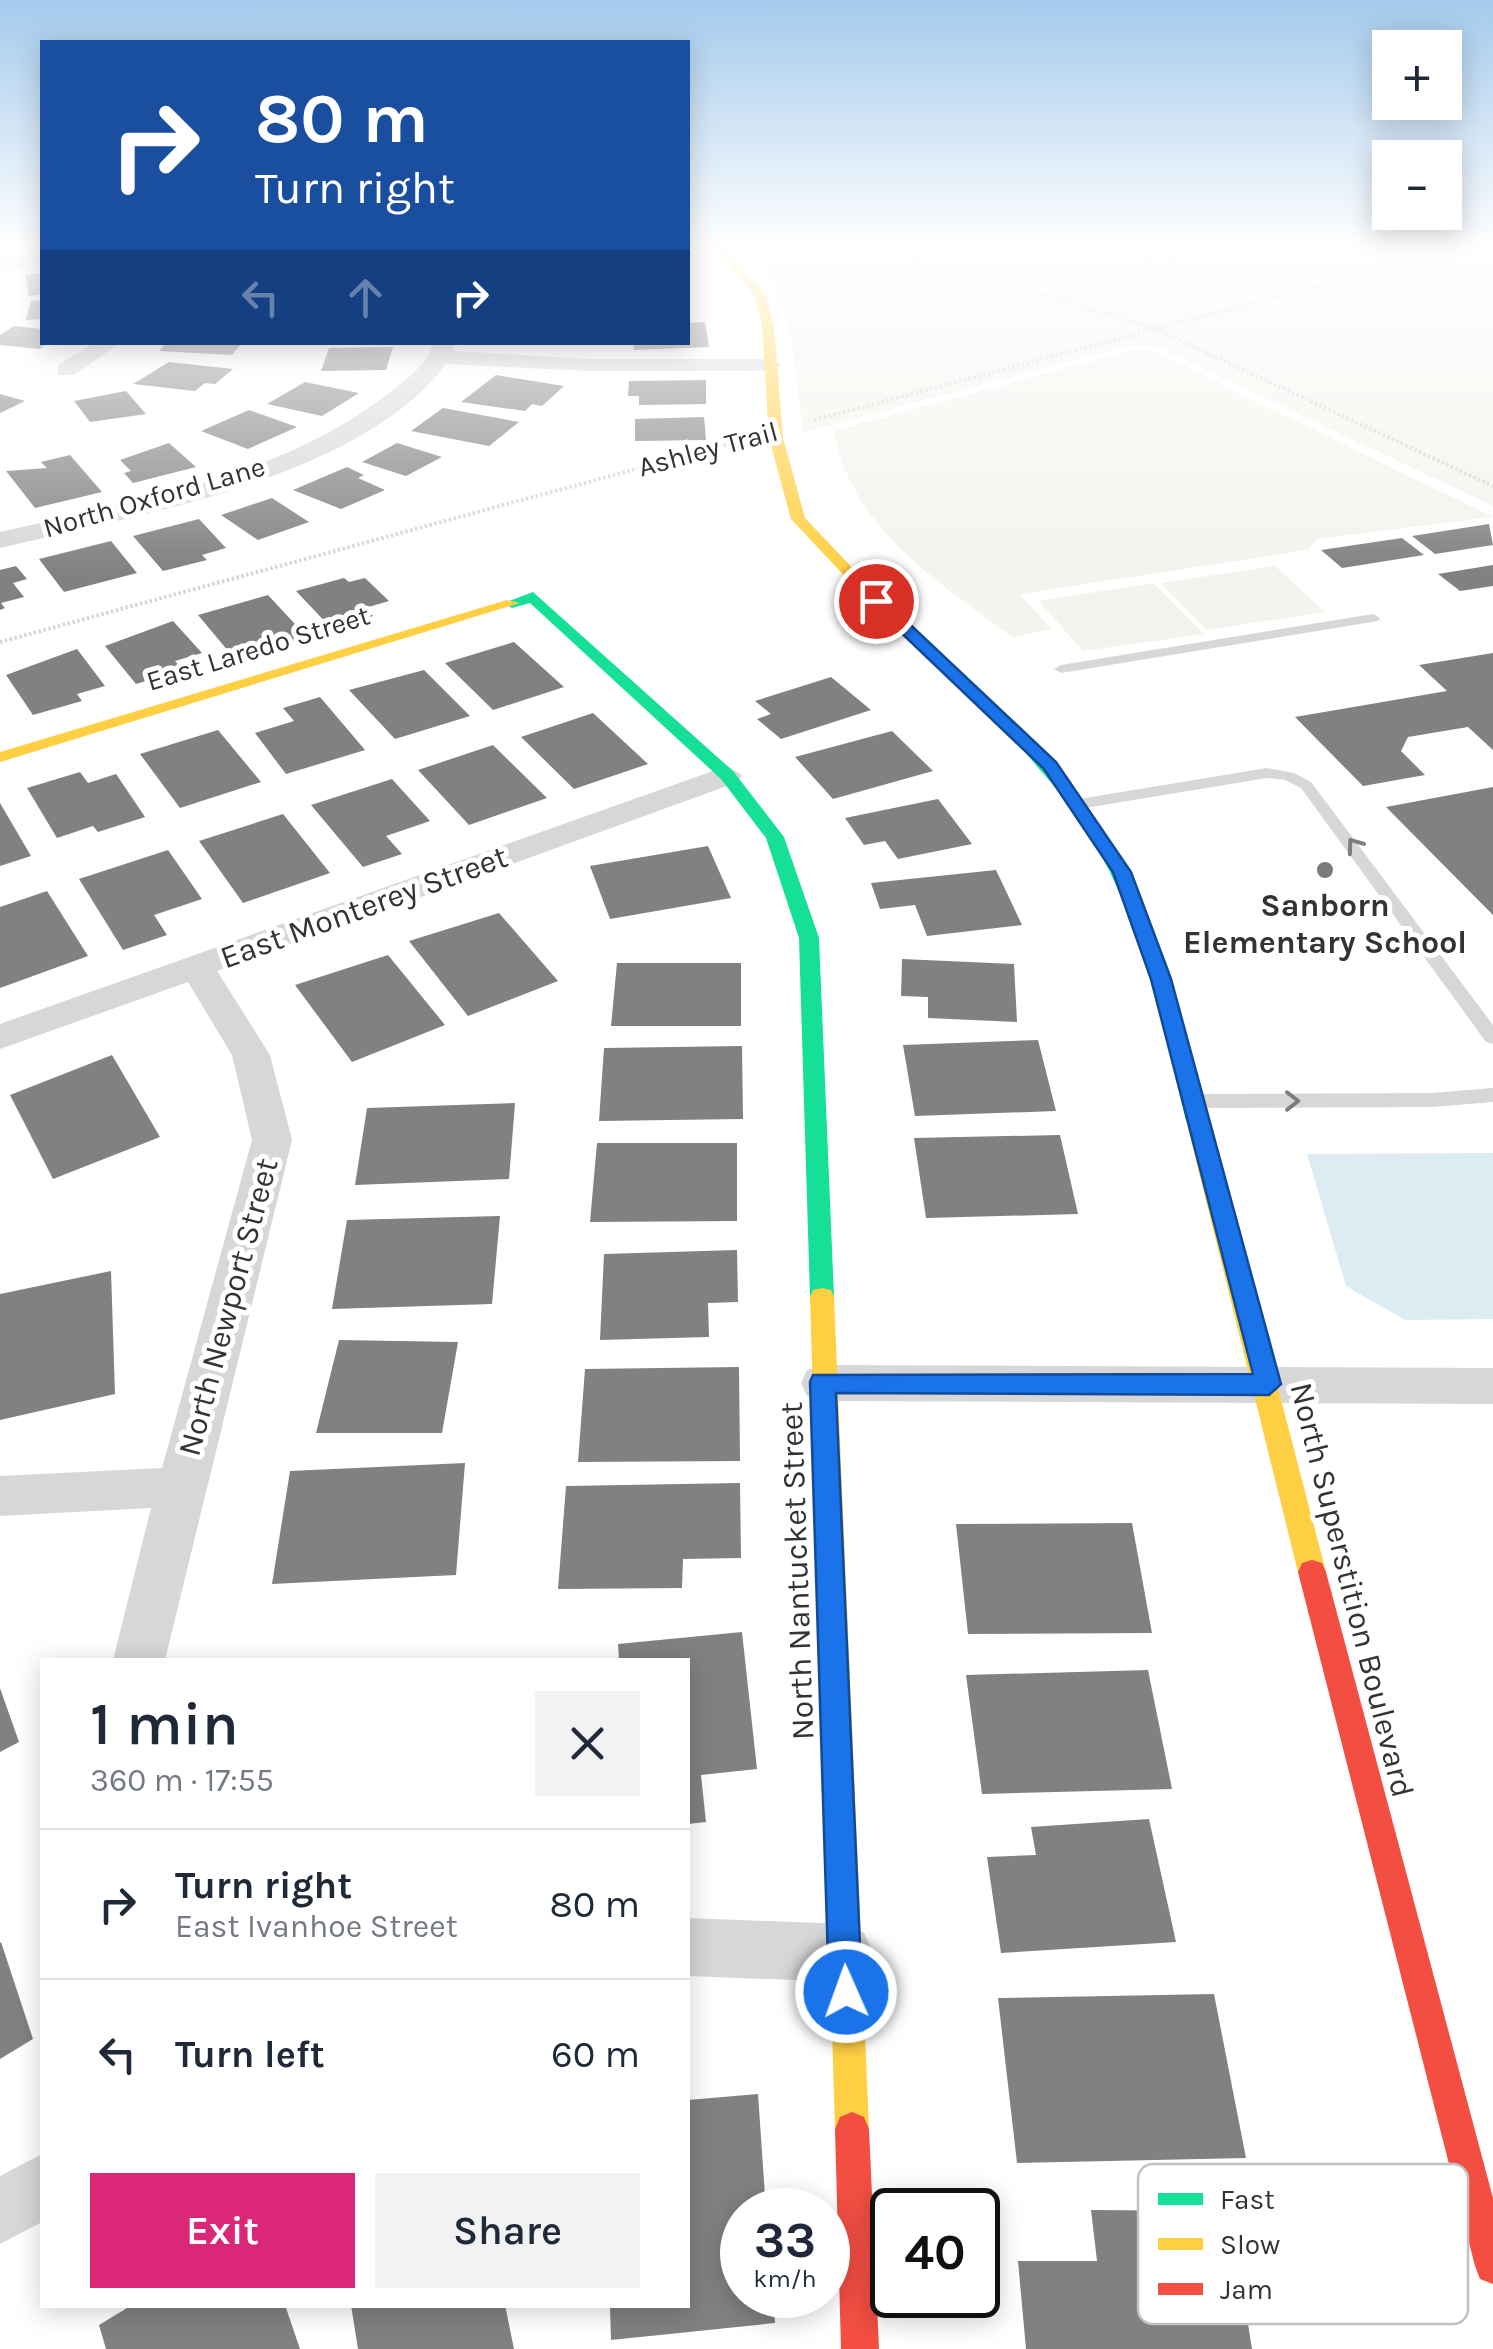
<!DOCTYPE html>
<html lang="en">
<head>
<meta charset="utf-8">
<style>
  :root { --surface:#fff; --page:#f2f2f3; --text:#1f2937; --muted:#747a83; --line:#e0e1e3; --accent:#db2777 }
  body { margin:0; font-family:Karla,sans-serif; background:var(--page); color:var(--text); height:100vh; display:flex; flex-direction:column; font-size:38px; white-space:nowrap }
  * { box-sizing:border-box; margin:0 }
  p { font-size:32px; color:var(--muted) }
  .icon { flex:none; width:55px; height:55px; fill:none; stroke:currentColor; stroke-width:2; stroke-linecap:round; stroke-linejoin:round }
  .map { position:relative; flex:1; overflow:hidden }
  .drawer { position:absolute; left:40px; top:1658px; width:650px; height:650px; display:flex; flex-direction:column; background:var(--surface); border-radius:0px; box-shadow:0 5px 25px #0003 }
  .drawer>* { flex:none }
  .guide { position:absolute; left:40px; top:40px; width:650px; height:305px; border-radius:0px; box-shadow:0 5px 25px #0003; background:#1a4fa0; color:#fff; overflow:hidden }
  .controls { position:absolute; left:1372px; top:30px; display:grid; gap:20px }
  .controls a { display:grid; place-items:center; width:90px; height:90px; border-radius:0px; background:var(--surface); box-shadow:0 5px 25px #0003; font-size:50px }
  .speed { position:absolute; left:720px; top:2188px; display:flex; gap:20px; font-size:50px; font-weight:700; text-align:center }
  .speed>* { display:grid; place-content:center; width:130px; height:130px; border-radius:50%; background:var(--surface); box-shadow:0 5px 25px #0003; line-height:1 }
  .speed small { font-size:25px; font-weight:400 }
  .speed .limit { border:5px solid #111; border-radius:15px; background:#fff; color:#111 }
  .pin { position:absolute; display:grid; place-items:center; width:85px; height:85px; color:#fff; margin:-42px; border:5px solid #fff; border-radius:50%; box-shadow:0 2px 10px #0007 }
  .me { position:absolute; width:110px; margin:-55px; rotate:358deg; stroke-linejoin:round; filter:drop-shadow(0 0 8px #0008) }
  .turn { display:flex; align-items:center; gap:35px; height:210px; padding:0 50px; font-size:45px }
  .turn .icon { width:130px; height:130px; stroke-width:2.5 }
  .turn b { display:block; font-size:70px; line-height:85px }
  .lanes { display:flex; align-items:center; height:95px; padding:0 50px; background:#0003; justify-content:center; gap:50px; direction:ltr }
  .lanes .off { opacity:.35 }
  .round { display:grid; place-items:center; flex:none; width:105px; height:105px; border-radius:0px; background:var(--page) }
  .overview { display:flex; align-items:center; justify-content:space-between; height:170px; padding:0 50px }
  h1 { font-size:60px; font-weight:600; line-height:75px }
  .button { display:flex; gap:20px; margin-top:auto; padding:20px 50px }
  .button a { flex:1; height:115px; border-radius:0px; background:var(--accent); color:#fff; font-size:40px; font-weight:600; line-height:115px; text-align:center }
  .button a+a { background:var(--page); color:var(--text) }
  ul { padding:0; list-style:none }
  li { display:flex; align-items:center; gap:30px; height:150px; padding:0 50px; border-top:2px solid var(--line) }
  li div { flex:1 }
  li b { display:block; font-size:38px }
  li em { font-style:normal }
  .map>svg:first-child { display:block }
  .green { fill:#f1f5ed }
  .water { fill:#ddebf3 }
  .building { fill:#818181 }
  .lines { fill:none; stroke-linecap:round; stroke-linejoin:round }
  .path { stroke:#d6d6d6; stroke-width:4; stroke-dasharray:2.5 2.5; stroke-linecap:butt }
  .lane { fill:#d7d7d7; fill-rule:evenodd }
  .street { fill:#d7d7d7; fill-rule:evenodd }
  .fast { fill:#16e098; fill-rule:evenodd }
  .slow { fill:#ffcf43; fill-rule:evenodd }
  .jam { fill:#f24e42; fill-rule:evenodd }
  .oneway { stroke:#7d7d7d }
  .route { fill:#1a73e8; stroke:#114b97; stroke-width:2.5 }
  .poi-dot { fill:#7a7a7a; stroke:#fff; stroke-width:4 }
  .labels { text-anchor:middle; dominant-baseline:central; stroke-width:10; stroke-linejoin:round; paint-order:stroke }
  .far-street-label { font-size:28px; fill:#333; stroke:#fff }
  .poi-label { font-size:32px; font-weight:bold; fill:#333; stroke:#fff }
  .street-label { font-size:32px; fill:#333; stroke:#fff }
  .key { fill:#fff; stroke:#c2c2c2; stroke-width:2.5 }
  .key-label { font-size:28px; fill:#333 }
</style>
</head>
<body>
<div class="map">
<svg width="1493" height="2349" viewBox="0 0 1493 2349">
  <rect width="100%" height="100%" fill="#fff"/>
  <g class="green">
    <path d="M 744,244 L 1493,244 L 1493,506 L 1157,347 L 1131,345 L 803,432 C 794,364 795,296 744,244 Z"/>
    <path d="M 1133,350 L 1152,351 L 1493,517 L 1317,539 L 1308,550 L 1020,594 L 1051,629 L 1012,637 C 938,581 852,530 834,431 Z"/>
    <path d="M 1275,566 L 1325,612 L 1207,630 L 1161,583 Z"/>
    <path d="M 1153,583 L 1204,634 L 1083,651 L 1039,601 Z"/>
  </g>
  <path class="water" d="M 1493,1153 L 1493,1319 L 1405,1320 L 1346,1286 L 1307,1154 Z"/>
  <g class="building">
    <path d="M 42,273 L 42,294 L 29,296 L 25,275 Z"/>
    <path d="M 42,300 L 42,319 L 26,320 L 31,301 Z"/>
    <path d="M 705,322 L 709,347 L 634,350 L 633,342 L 688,342 L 688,323 Z"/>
    <path d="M 14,326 L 42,329 L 42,342 L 49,342 L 40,349 L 0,345 L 0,335 Z"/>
    <path d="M 167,342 L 230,342 L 242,343 L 232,355 L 159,351 Z"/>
    <path d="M 393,347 L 386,370 L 321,371 L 329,348 Z"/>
    <path d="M 169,362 L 233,369 L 215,384 L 205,383 L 195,391 L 133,384 Z"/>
    <path d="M 496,375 L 564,386 L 542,406 L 532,404 L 525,411 L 461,402 Z"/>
    <path d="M 706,380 L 706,404 L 639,405 L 639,396 L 628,396 L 629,381 Z"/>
    <path d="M 305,382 L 359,393 L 322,416 L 267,404 Z"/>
    <path d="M 126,391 L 146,414 L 90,422 L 74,401 Z"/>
    <path d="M 0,394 L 25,401 L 0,413 Z"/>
    <path d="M 443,408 L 519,422 L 489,446 L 411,431 Z"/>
    <path d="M 249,410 L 297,427 L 248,449 L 201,431 Z"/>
    <path d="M 704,417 L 706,440 L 635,441 L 635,419 Z"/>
    <path d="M 169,443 L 196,467 L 133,483 L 124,473 L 131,471 L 120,460 Z"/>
    <path d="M 397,443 L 442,457 L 406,476 L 362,462 Z"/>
    <path d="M 70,455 L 102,492 L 35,508 L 6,471 L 47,468 L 41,462 Z"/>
    <path d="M 347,467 L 364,475 L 358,478 L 385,490 L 341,509 L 293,490 Z"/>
    <path d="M 272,498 L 309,522 L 258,540 L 221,515 Z"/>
    <path d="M 199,519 L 226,548 L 202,555 L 207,560 L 163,571 L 133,536 Z"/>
    <path d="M 1489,524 L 1493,545 L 1435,554 L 1412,536 Z"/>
    <path d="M 1402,538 L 1424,555 L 1342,568 L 1321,550 Z"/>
    <path d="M 111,541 L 137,573 L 64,592 L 39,559 Z"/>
    <path d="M 1493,565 L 1493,586 L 1460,591 L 1438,574 Z"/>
    <path d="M 16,566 L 27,579 L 13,583 L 24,597 L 1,603 L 5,608 L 0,610 L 0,570 Z"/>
    <path d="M 344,578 L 349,582 L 365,578 L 389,601 L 365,608 L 373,616 L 331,628 L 296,591 Z"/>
    <path d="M 268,595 L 307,637 L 234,658 L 198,615 Z"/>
    <path d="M 173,621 L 202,653 L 175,661 L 183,670 L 136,684 L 105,646 Z"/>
    <path d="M 514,642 L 564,687 L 493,710 L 445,663 Z"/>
    <path d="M 77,649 L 105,686 L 77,694 L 82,701 L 33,715 L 6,675 Z"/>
    <path d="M 1493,653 L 1493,750 L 1468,727 L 1408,737 L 1401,751 L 1425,775 L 1363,786 L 1295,717 L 1447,691 L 1419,665 Z"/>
    <path d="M 424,670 L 470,716 L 395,739 L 349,690 Z"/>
    <path d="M 831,677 L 871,710 L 781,739 L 757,719 L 771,714 L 755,701 Z"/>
    <path d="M 320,697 L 365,750 L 286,774 L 255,733 L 294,721 L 283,708 Z"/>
    <path d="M 593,713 L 648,764 L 574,789 L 521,737 Z"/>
    <path d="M 218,730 L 261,782 L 180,808 L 140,754 Z"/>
    <path d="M 892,731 L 933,771 L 833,799 L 795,757 Z"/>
    <path d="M 493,745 L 547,798 L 469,825 L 418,770 Z"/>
    <path d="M 80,772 L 88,783 L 116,774 L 145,817 L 98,832 L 93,826 L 57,838 L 27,788 Z"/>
    <path d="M 392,779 L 430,821 L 386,836 L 402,854 L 363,867 L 311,805 Z"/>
    <path d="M 1493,787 L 1493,915 L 1386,807 Z"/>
    <path d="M 938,799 L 972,844 L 898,859 L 885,841 L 864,845 L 845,818 Z"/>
    <path d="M 0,803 L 31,856 L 0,866 Z"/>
    <path d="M 283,814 L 330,873 L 243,903 L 199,841 Z"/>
    <path d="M 708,846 L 731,898 L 610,919 L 590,866 Z"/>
    <path d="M 168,850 L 202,899 L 154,915 L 167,935 L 123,950 L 79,879 Z"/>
    <path d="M 996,870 L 1022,925 L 927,936 L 915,905 L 880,909 L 871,883 Z"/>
    <path d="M 47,891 L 88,956 L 0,988 L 0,907 Z"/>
    <path d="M 499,913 L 558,981 L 468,1016 L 409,941 Z"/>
    <path d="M 388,955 L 445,1025 L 352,1062 L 295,985 Z"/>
    <path d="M 902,959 L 1014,964 L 1017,1022 L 928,1018 L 928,997 L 901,996 Z"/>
    <path d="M 617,963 L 741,963 L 741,1026 L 611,1026 Z"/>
    <path d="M 1038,1040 L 1056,1111 L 915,1116 L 903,1045 Z"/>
    <path d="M 742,1046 L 743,1119 L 599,1121 L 604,1048 Z"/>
    <path d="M 112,1055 L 160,1137 L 53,1179 L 10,1095 Z"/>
    <path d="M 515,1103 L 509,1179 L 355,1185 L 367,1108 Z"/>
    <path d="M 1060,1135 L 1078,1214 L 926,1218 L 914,1138 Z"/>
    <path d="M 597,1143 L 737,1143 L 737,1221 L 590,1222 Z"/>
    <path d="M 500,1216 L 492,1304 L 332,1309 L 347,1220 Z"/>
    <path d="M 737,1250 L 738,1302 L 708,1303 L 709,1337 L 600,1340 L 604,1254 Z"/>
    <path d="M 111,1271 L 115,1394 L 0,1420 L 0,1294 Z"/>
    <path d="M 339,1340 L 458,1342 L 442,1433 L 316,1433 Z"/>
    <path d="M 739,1367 L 740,1461 L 578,1462 L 585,1369 Z"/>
    <path d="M 465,1463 L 456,1575 L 272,1584 L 290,1471 Z"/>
    <path d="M 740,1483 L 741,1558 L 683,1559 L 682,1588 L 558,1589 L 566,1486 Z"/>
    <path d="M 1132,1523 L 1152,1633 L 968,1634 L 956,1524 Z"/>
    <path d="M 742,1632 L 757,1769 L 701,1775 L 706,1822 L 688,1824 L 688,1660 L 619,1660 L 618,1644 Z"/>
    <path d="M 1148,1670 L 1172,1789 L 982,1794 L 966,1675 Z"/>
    <path d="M 0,1688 L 19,1742 L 0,1752 Z"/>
    <path d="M 1149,1819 L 1176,1942 L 1001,1953 L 987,1857 L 1036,1855 L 1031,1827 Z"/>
    <path d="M 1,1942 L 33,2039 L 0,2059 L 0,1943 Z"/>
    <path d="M 1214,1994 L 1246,2158 L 1017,2163 L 998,1998 Z"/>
    <path d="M 758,2094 L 766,2210 L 742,2210 L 742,2295 L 773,2295 L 775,2323 L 611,2340 L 610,2305 L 688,2305 L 688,2100 Z"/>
    <path d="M 1091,2210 L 1230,2211 L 1252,2349 L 1026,2349 L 1018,2261 L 1097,2261 Z"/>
    <path d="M 132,2305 L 285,2305 L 300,2349 L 106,2349 L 99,2325 Z"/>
    <path d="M 351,2305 L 505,2305 L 514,2349 L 358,2349 Z"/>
  </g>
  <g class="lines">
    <g class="path">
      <path d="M 824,244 L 966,270"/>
      <path d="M 1482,244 L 1493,248"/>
      <path d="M 1406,265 L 1461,276 L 1493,270"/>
      <path d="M 1153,267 L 1182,271 L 1218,285"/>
      <path d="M 965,270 L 1155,329 L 1493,486"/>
      <path d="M 979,270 L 1101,269 L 1236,249"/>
      <path d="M 1072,300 L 1071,285 L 1091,273"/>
      <path d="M 1240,307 L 1219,285 L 1219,268 L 1236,249 L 1250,244"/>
      <path d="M 814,420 L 1474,244"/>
      <path d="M 0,642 L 739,441"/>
    </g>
    <g class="lane">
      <path d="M 1373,614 L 1380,618 L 1378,621 L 1061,673 L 1054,669 L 1061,665 Z"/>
      <path d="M 1267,768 L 1294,773 L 1311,782 L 1493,1025 L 1493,1044 L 1486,1042 L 1301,788 L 1285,780 L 1267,778 L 1079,809 L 1071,804 L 1079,799 Z"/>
      <path d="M 1493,1088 L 1493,1102 L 1433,1107 L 1195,1108 L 1185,1101 L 1195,1094 L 1433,1093 Z"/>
    </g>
    <g class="street">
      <path d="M 42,252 L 42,264 L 0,272 L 0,260 Z"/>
      <path d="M 96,342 L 122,342 L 74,375 L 58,375 L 58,365 Z"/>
      <path d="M 434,342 L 455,342 L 453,351 L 591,359 L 770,359 L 781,365 L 770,371 L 591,371 L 446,364 C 360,479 133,516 0,548 L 0,532 C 132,501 279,479 389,393 C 407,379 427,365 434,342 Z"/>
      <path d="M 727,766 L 742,775 L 738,782 L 217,971 L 270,1055 L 292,1140 L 165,1660 L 113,1660 L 151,1508 L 0,1516 L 0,1476 L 162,1468 L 252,1140 L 232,1055 L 188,982 L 0,1049 L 0,1024 Z"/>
      <path d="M 823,1365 L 1493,1368 L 1493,1404 L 823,1401 L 807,1396 L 801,1383 L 807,1370 Z"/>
      <path d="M 688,1918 L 844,1924 L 864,1933 L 873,1953 L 864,1973 L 844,1982 L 688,1976 Z"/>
      <path d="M 42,2154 L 42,2222 L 0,2244 L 0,2176 Z"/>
    </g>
    <g class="fast">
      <path d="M 533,592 L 733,771 L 784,837 L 819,938 L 834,1297 L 831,1304 L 813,1304 L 810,1297 L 799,938 L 766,838 L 721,779 L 530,603 L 512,608 L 504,603 Z"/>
      <path d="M 1031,743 L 1037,744 C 1143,860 1168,973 1208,1120 L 1205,1125 L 1189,1125 L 1186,1120 C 1161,1021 1140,914 1085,827 C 1067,798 1043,775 1022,748 Z"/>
    </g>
    <g class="slow">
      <path d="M 712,244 L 723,244 L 766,295 L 774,326 L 783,438 L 805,518 L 881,598 L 1037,744 L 1037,752 L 1025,752 L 871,604 L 791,519 L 769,438 L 762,326 L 755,296 Z"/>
      <path d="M 507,600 L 520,603 L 0,762 L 0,752 Z"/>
      <path d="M 1197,1112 L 1208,1120 L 1326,1572 L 1322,1581 L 1312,1584 L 1302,1581 L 1298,1572 L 1186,1120 Z"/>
      <path d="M 822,1288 L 831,1290 L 834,1297 L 869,2129 L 864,2141 L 852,2146 L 840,2141 L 835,2129 L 810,1297 L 813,1290 Z"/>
    </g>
    <g class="jam">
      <path d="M 1312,1560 L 1322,1563 L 1326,1572 L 1493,2198 L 1493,2284 L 1480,2279 L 1475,2266 L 1298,1572 L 1302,1563 Z"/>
      <path d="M 852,2112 L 864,2117 L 869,2129 L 879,2349 L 841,2349 L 835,2129 L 840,2117 Z"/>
    </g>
  </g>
  <defs><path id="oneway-chevron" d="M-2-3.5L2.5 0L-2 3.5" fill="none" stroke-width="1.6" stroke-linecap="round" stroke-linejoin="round" transform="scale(2.5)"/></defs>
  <g class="oneway">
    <use href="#oneway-chevron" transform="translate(1354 845) rotate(-126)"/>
    <use href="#oneway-chevron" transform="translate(1292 1101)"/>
  </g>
  <linearGradient id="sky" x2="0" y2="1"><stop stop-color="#a3caec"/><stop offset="0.43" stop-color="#fff"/><stop offset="1" stop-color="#fff" stop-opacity="0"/></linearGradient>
  <rect width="1493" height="573" fill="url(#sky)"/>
  <path class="route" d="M 871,598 L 882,598 L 1056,762 L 1131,872 L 1171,979 L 1281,1384 L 1269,1395 L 836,1393 L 862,1992 L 857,2004 L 846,2009 L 834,2004 L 829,1992 L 810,1382 L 813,1375 L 1253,1374 L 1151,979 L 1113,872 L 1044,769 L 871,604 Z"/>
  <circle class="poi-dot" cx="1325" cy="870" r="10"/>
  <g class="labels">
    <g class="far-street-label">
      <text transform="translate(708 449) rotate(-15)">Ashley Trail</text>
      <text transform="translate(154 497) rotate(-16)">North Oxford Lane</text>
      <text transform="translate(258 648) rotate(-17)">East Laredo Street</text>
    </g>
    <g class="poi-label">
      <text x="1325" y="905">Sanborn<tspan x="1325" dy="37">Elementary School</tspan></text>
    </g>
    <g class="street-label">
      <text transform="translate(364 907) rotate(-20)">East Monterey Street</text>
      <text transform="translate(228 1307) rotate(-75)">North Newport Street</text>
      <text transform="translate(797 1571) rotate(-92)">North Nantucket Street</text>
      <text transform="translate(1352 1590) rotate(76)">North Superstition Boulevard</text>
    </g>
  </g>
  <rect x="1138" y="2164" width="330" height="160" rx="15" class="key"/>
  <rect x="1158" y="2193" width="45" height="12" fill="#16e098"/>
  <rect x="1158" y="2238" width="45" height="12" fill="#ffcf43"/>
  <rect x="1158" y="2283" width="45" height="12" fill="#f24e42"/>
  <g class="key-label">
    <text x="1220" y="2209">Fast</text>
    <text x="1220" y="2254">Slow</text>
    <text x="1220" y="2299">Jam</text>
  </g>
</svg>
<div class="controls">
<a>+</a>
<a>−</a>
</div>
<div class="speed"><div>33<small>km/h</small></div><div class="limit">40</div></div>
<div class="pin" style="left:876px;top:601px;background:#d93025"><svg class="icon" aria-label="arrive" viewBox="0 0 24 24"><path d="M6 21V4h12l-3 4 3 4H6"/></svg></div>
<svg class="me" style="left:846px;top:1992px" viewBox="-20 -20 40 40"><circle r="17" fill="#1a73e8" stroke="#fff" stroke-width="3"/><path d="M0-11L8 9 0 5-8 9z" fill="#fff"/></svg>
<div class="guide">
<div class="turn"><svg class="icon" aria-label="right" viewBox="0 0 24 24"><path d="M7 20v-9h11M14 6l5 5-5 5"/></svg><div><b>80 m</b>Turn right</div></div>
<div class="lanes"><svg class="icon off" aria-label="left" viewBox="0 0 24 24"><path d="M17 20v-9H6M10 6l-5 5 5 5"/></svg><svg class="icon off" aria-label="ahead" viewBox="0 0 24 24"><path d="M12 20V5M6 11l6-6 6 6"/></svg><svg class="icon" aria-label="right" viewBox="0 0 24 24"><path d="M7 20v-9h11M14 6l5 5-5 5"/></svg></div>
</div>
<section class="drawer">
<div class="overview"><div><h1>1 min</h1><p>360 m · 17:55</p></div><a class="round"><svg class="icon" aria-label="close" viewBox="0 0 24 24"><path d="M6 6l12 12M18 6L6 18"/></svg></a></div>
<ul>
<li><svg class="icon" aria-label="right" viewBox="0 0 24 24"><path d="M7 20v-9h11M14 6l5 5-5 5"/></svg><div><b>Turn right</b><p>East Ivanhoe Street</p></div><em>80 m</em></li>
<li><svg class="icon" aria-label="left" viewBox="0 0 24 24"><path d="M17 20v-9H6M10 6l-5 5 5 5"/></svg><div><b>Turn left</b></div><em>60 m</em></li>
</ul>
<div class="button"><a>Exit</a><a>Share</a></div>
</section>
</div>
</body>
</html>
